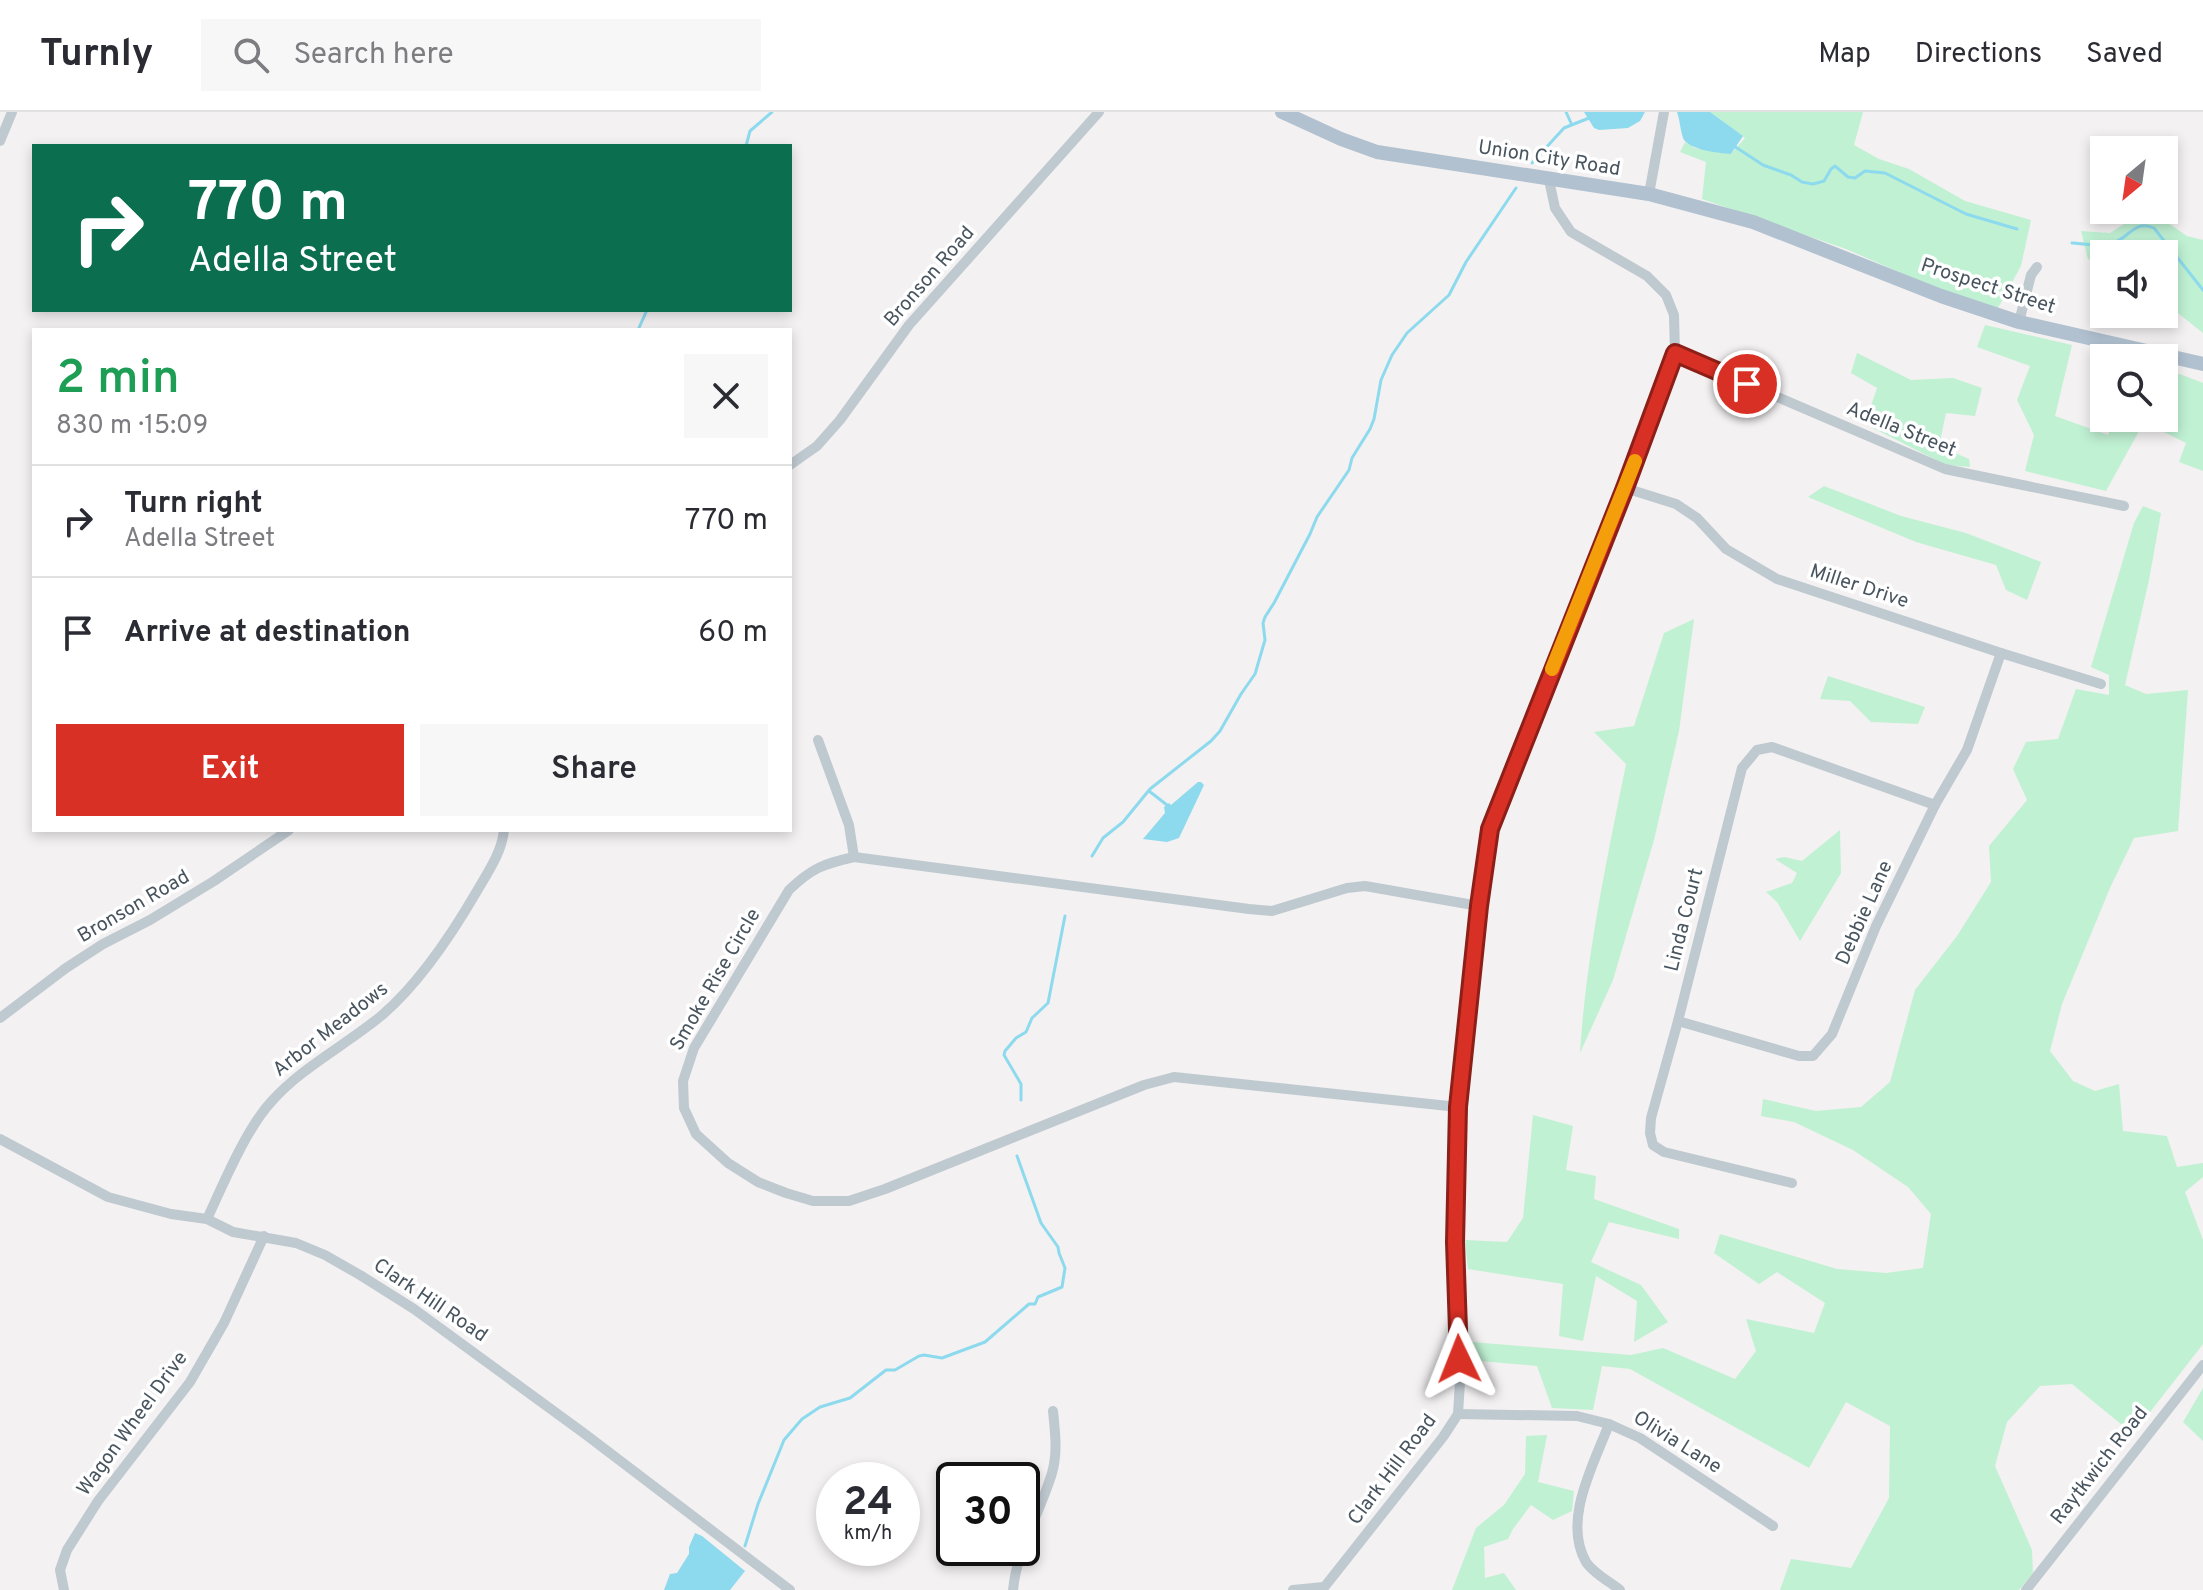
<!DOCTYPE html>
<html lang="en">
<head>
<meta charset="utf-8">
<style>
  :root { --surface:#fff; --page:#f7f7f7; --text:#2b2b33; --muted:#7c7c81; --line:#e1e1e2; --accent:#d93025 }
  body { margin:0; font-family:Overpass,sans-serif; background:var(--page); color:var(--text); height:100vh; display:flex; flex-direction:column; font-size:30px; white-space:nowrap }
  * { box-sizing:border-box; margin:0 }
  p { font-size:26px; color:var(--muted) }
  .icon { flex:none; width:44px; height:44px; fill:none; stroke:currentColor; stroke-width:2; stroke-linecap:round; stroke-linejoin:round }
  .map { position:relative; flex:1; overflow:hidden }
  .details { position:absolute; left:32px; top:216px; width:760px; height:504px; display:flex; flex-direction:column; background:var(--surface); border-radius:0px; box-shadow:0 4px 12px #0003 }
  .details>* { flex:none }
  .banner { position:absolute; left:32px; top:32px; width:760px; height:168px; border-radius:0px; box-shadow:0 4px 12px #0003; background:#0b6e4f; color:#fff; overflow:hidden }
  .needle { width:52px; rotate:209deg }
  .tools { position:absolute; left:2090px; top:24px; display:grid; gap:16px }
  .tools a { display:grid; place-items:center; width:88px; height:88px; border-radius:0px; background:var(--surface); box-shadow:0 4px 12px #0003; font-size:40px }
  .speed { position:absolute; left:816px; top:1350px; display:flex; gap:16px; font-size:40px; font-weight:700; text-align:center }
  .speed>* { display:grid; place-content:center; width:104px; height:104px; border-radius:50%; background:var(--surface); box-shadow:0 4px 12px #0003; line-height:1 }
  .speed small { font-size:20px; font-weight:400 }
  .speed .limit { border:4px solid #111; border-radius:12px; background:#fff; color:#111 }
  .pin { position:absolute; display:grid; place-items:center; width:68px; height:68px; color:#fff; margin:-34px; border:4px solid #fff; border-radius:50%; box-shadow:0 2px 8px #0007 }
  .me { position:absolute; width:88px; margin:-44px; rotate:358deg; stroke-linejoin:round; filter:drop-shadow(0 0 6px #0008) }
  .turn { display:flex; align-items:center; gap:28px; height:168px; padding:0 24px; font-size:36px }
  .turn .icon { width:104px; height:104px; stroke-width:2.5 }
  .turn b { display:block; font-size:56px; line-height:68px }
  .round { display:grid; place-items:center; flex:none; width:84px; height:84px; border-radius:0px; background:var(--page) }
  .summary { display:flex; align-items:center; justify-content:space-between; height:136px; padding:0 24px }
  h1 { font-size:48px; font-weight:600; line-height:60px; color:#1e9e55 }
  .cta { display:flex; gap:16px; margin-top:auto; padding:16px 24px }
  .cta a { flex:1; height:92px; border-radius:0px; background:var(--accent); color:#fff; font-size:32px; font-weight:600; line-height:92px; text-align:center }
  .cta a+a { background:var(--page); color:var(--text) }
  ul { padding:0; list-style:none }
  li { display:flex; align-items:center; gap:24px; height:112px; padding:0 24px; border-top:2px solid var(--line) }
  li div { flex:1 }
  li b { display:block; font-size:30px }
  li em { font-style:normal }
  header { display:flex; align-items:center; gap:48px; box-sizing:border-box; height:112px; padding:0 40px; background:var(--surface); border-bottom:2px solid var(--line) }
  header strong { font-size:38px }
  nav { display:flex; gap:44px; margin-inline-start:auto; font-size:28px }
  .search { width:560px; height:72px; background:var(--page); display:flex; align-items:center; gap:20px; box-sizing:border-box; padding:0 28px; border-radius:0px; color:var(--muted); font-size:30px }
  .map>svg:first-child { display:block }
  .green { fill:#c0f1d3 }
  .water { fill:#8ddaee }
  .lines { fill:none; stroke-linecap:round; stroke-linejoin:round }
  .stream { stroke:#8ddaee; stroke-width:3 }
  .minor { stroke:#bfc9d0; stroke-width:10 }
  .major { stroke:#b1c1d0; stroke-width:14 }
  .route-casing { stroke:#8d1f18; stroke-width:20 }
  .route { stroke:#d93025; stroke-width:14 }
  .slow { stroke:#f59e0b; stroke-width:14 }
  .labels { text-anchor:middle; dominant-baseline:central; stroke-width:7; stroke-linejoin:round; paint-order:stroke }
  .street-label { font-size:20px; fill:#48555f; stroke:#fff }
</style>
</head>
<body>
<header>
<strong>Turnly</strong>
<div class="search"><svg class="icon" aria-label="search" viewBox="0 0 24 24"><circle cx="10" cy="10" r="6"/><path d="M15 15l6 6"/></svg>Search here</div>
<nav><a>Map</a><a>Directions</a><a>Saved</a></nav>
</header>
<div class="map">
<svg width="2203" height="1478" viewBox="0 0 2203 1478">
  <rect width="100%" height="100%" fill="#f3f1f1"/>
  <g class="green">
    <path d="M 1710,0 L 1863,0 L 1854,33 L 1879,47 L 1909,57 L 1965,89 L 2031,108 L 2021,154 L 1998,196 L 1936,176 L 1846,137 L 1702,87 L 1706,50 L 1680,40 L 1685,30 L 1695,36 L 1731,42 L 1745,26 Z"/>
    <path d="M 2109,98 L 2149,98 L 2187,124 L 2203,128 L 2203,221 L 2164,190 L 2164,142 L 2104,142 L 2104,154 L 2088,147 L 2081,119 L 2110,121 L 2124,112 Z"/>
    <path d="M 1985,213 L 2072,233 L 2055,304 L 2108,323 L 2115,306 L 2164,306 L 2164,256 L 2203,271 L 2203,359 L 2179,350 L 2186,331 L 2144,310 L 2106,379 L 2025,359 L 2034,323 L 2017,288 L 2030,254 L 1977,235 Z"/>
    <path d="M 1857,241 L 1911,268 L 1953,266 L 1982,276 L 1975,304 L 1946,301 L 1939,334 L 1969,347 L 1970,355 L 1946,353 L 1865,312 L 1877,276 L 1851,261 Z"/>
    <path d="M 1824,374 L 1901,404 L 1966,421 L 2041,450 L 2027,488 L 2006,478 L 1996,453 L 1916,430 L 1808,385 Z"/>
    <path d="M 2143,394 L 2161,401 L 2149,468 L 2125,573 L 2146,582 L 2188,578 L 2178,719 L 2134,726 L 2110,776 L 2062,892 L 2050,939 L 2073,969 L 2095,979 L 2119,972 L 2123,1019 L 2167,1024 L 2177,1055 L 2203,1051 L 2203,1065 L 2185,1080 L 2203,1128 L 2203,1232 L 2133,1322 L 2072,1272 L 2040,1274 L 2007,1310 L 1995,1354 L 2032,1438 L 2033,1461 L 2019,1478 L 1780,1478 L 1791,1447 L 1851,1456 L 1889,1386 L 1890,1314 L 1846,1290 L 1809,1356 L 1630,1257 L 1602,1254 L 1593,1298 L 1552,1296 L 1537,1254 L 1468,1248 L 1472,1230 L 1631,1243 L 1663,1236 L 1735,1267 L 1756,1239 L 1746,1207 L 1814,1221 L 1825,1191 L 1777,1160 L 1759,1172 L 1714,1141 L 1720,1122 L 1837,1157 L 1886,1161 L 1923,1156 L 1931,1102 L 1908,1075 L 1853,1038 L 1794,1010 L 1761,1004 L 1763,987 L 1816,999 L 1861,995 L 1890,970 L 1915,878 L 1957,824 L 1991,770 L 1989,734 L 2027,688 L 2013,657 L 2026,630 L 2058,627 L 2076,577 L 2109,583 L 2109,563 L 2091,555 L 2134,411 Z"/>
    <path d="M 1694,507 L 1679,619 L 1654,728 L 1613,868 L 1580,941 C 1586,843 1607,747 1626,652 L 1594,620 L 1634,614 L 1664,521 Z"/>
    <path d="M 1828,564 L 1925,595 L 1918,612 L 1871,610 L 1850,589 L 1820,587 Z"/>
    <path d="M 1840,718 L 1841,761 L 1800,829 L 1777,790 L 1766,780 L 1792,771 L 1797,761 L 1775,747 L 1784,745 L 1802,749 Z"/>
    <path d="M 1533,1003 L 1573,1014 L 1566,1058 L 1596,1064 L 1594,1087 L 1679,1117 L 1679,1127 L 1609,1110 L 1591,1150 L 1641,1173 L 1668,1210 L 1634,1230 L 1637,1189 L 1596,1164 L 1583,1229 L 1559,1224 L 1563,1172 L 1468,1157 L 1465,1128 L 1507,1130 L 1523,1106 Z"/>
    <path d="M 2203,1276 L 2203,1329 L 2183,1310 Z"/>
    <path d="M 1547,1323 L 1538,1370 L 1574,1379 L 1572,1399 L 1553,1408 L 1531,1393 L 1513,1417 L 1508,1427 L 1484,1435 L 1485,1466 L 1504,1461 L 1516,1478 L 1452,1478 L 1476,1416 L 1504,1393 L 1525,1362 L 1526,1324 Z"/>
  </g>
  <g class="water">
    <path d="M 1584,0 L 1645,0 L 1640,9 L 1628,16 L 1599,18 L 1594,16 Z"/>
    <path d="M 1677,0 L 1710,0 L 1743,24 L 1731,42 C 1719,41 1688,38 1683,26 C 1680,17 1680,8 1677,0 Z"/>
    <path d="M 1198,670 L 1201,670 L 1204,673 L 1179,726 L 1167,730 L 1143,727 L 1165,701 L 1164,695 L 1169,691 L 1171,693 Z"/>
    <path d="M 695,1421 L 702,1424 L 745,1459 L 730,1478 L 664,1478 L 670,1462 L 677,1461 L 689,1442 L 689,1435 Z"/>
  </g>
  <g class="lines">
    <g class="stream">
      <path d="M 1566,0 L 1571,11"/>
      <path d="M 746,34 L 750,19 L 772,0"/>
      <path d="M 1734,34 L 1763,53 L 1791,63 L 1802,70 L 1813,72 L 1824,69 L 1831,57 L 1835,54 L 1848,65 L 1855,66 L 1865,59 L 1885,61 L 1966,102 L 2017,117"/>
      <path d="M 1532,51 L 1564,16 L 1589,6"/>
      <path d="M 2072,131 C 2085,132 2100,135 2113,131 C 2129,126 2135,107 2154,116 L 2203,178"/>
      <path d="M 638,218 L 647,198"/>
      <path d="M 1149,679 L 1167,693"/>
      <path d="M 1092,744 L 1103,726 L 1123,710 L 1150,677 L 1211,629 L 1220,619 L 1241,582 L 1255,562 L 1265,528 L 1263,511 L 1265,505 L 1274,491 L 1310,422 L 1317,405 L 1349,358 L 1352,346 L 1370,317 L 1374,307 L 1381,268 L 1392,243 L 1407,221 L 1449,183 L 1466,150 L 1516,76"/>
      <path d="M 1021,988 L 1021,972 L 1004,943 L 1005,939 L 1016,926 L 1026,920 L 1032,906 L 1048,891 L 1065,804"/>
      <path d="M 745,1434 L 758,1392 L 780,1338 L 784,1328 L 802,1307 L 820,1295 L 850,1286 L 886,1258 L 895,1258 L 919,1244 L 924,1243 L 942,1246 L 985,1230 L 1029,1192 L 1035,1192 L 1038,1185 L 1062,1175 L 1065,1156 L 1059,1141 L 1058,1135 L 1041,1111 L 1017,1044"/>
    </g>
    <g class="minor">
      <path d="M 0,29 L 12,0"/>
      <path d="M 1649,82 L 1664,0"/>
      <path d="M 2019,210 L 2031,163 L 2037,155"/>
      <path d="M 1675,241 L 1945,357 L 2124,394"/>
      <path d="M 790,353 L 817,334 L 840,308 L 909,213 L 1099,0"/>
      <path d="M 1625,376 L 1676,392 L 1697,406 L 1726,437 L 1777,467 L 2001,541 L 2101,572"/>
      <path d="M 818,628 L 849,713 L 854,745"/>
      <path d="M 0,906 L 66,856 L 103,832 L 150,808 L 214,769 L 289,718"/>
      <path d="M 1678,909 L 1799,944 L 1813,944 L 1832,922 L 1876,814 L 1935,693 L 1967,638 L 2001,541"/>
      <path d="M 1458,995 L 1174,965 L 1144,973 L 885,1077 L 849,1089 L 813,1089 L 786,1081 L 758,1070 L 728,1051 L 696,1022 L 684,996 L 683,969 L 694,936 L 789,778 C 812,756 823,752 854,745 L 1249,797 L 1272,799 L 1347,776 L 1365,774 L 1479,794"/>
      <path d="M 0,1027 L 108,1085 L 171,1102 L 207,1107 L 233,1120 L 296,1131 L 325,1143 L 360,1163 L 414,1197 L 585,1322 L 790,1478"/>
      <path d="M 1792,1071 L 1664,1040 L 1653,1033 L 1650,1021 L 1651,1006 L 1678,909 L 1742,656 L 1757,638 L 1772,635 L 1935,693"/>
      <path d="M 207,1107 C 223,1073 246,1017 271,990 C 302,955 346,933 381,904 C 420,871 452,822 477,779 C 488,760 502,740 504,718"/>
      <path d="M 1458,1302 L 1577,1304 L 1609,1312 L 1640,1326 L 1773,1414"/>
      <path d="M 1609,1312 C 1594,1352 1562,1408 1586,1450 C 1593,1461 1610,1470 1620,1478"/>
      <path d="M 64,1478 L 60,1458 L 67,1438 L 98,1389 L 190,1270 L 224,1211 L 264,1124"/>
      <path d="M 1013,1478 C 1017,1436 1040,1401 1052,1361 C 1058,1340 1055,1320 1053,1299"/>
      <path d="M 1293,1478 L 1324,1475"/>
      <path d="M 1322,1478 L 1443,1325 L 1458,1302 L 1460,1270 L 1455,1130 L 1458,995 L 1479,794 L 1490,717 L 1625,376 L 1675,241 L 1674,203 L 1666,183 L 1647,164 L 1571,120 L 1555,96 L 1549,68"/>
      <path d="M 2026,1478 L 2203,1253"/>
    </g>
    <path class="major" d="M 1282,0 L 1341,27 L 1377,40 L 1649,82 L 1753,110 L 1941,184 L 2019,210 L 2203,252"/>
  </g>
  <g class="lines">
    <defs>
      <path id="route" d="M 1459,1247 L 1455,1130 L 1458,995 L 1479,794 L 1490,717 L 1625,376 L 1675,241 L 1747,272"/>
    </defs>
    <use href="#route" class="route-casing"/>
    <use href="#route" class="route"/>
    <path class="slow" d="M 1552,557 L 1635,349"/>
  </g>
  <g class="labels">
    <g class="street-label">
      <text transform="translate(1549 47) rotate(9)">Union City Road</text>
      <text transform="translate(930 165) rotate(-49)">Bronson Road</text>
      <text transform="translate(1988 175) rotate(18)">Prospect Street</text>
      <text transform="translate(1901 318) rotate(22)">Adella Street</text>
      <text transform="translate(1859 475) rotate(18)">Miller Drive</text>
      <text transform="translate(134 795) rotate(-30)">Bronson Road</text>
      <text transform="translate(1865 801) rotate(-66)">Debbie Lane</text>
      <text transform="translate(1685 808) rotate(-76)">Linda Court</text>
      <text transform="translate(716 868) rotate(-60)">Smoke Rise Circle</text>
      <text transform="translate(331 918) rotate(-38)">Arbor Meadows</text>
      <text transform="translate(430 1189) rotate(34)">Clark Hill Road</text>
      <text transform="translate(133 1312) rotate(-54)">Wagon Wheel Drive</text>
      <text transform="translate(1677 1331) rotate(32)">Olivia Lane</text>
      <text transform="translate(2100 1354) rotate(-52)">Raytkwich Road</text>
      <text transform="translate(1393 1358) rotate(-53)">Clark Hill Road</text>
    </g>
  </g>
</svg>
<div class="tools">
<a><svg class="needle" viewBox="-14 -14 28 28"><path d="M0-13l5 13h-10z" fill="#e53935"/><path d="M0 13l5-13h-10z" fill="#7c7c81"/></svg></a>
<a><svg class="icon" aria-label="sound" viewBox="0 0 24 24"><path d="M4 9h4l5-4v14l-5-4H4zM17 9q2 3 0 6"/></svg></a>
<a><svg class="icon" aria-label="search" viewBox="0 0 24 24"><circle cx="10" cy="10" r="6"/><path d="M15 15l6 6"/></svg></a>
</div>
<div class="speed"><div>24<small>km/h</small></div><div class="limit">30</div></div>
<div class="pin" style="left:1747px;top:272px;background:#d93025"><svg class="icon" aria-label="arrive" viewBox="0 0 24 24"><path d="M6 21V4h12l-3 4 3 4H6"/></svg></div>
<svg class="me" style="left:1459px;top:1247px" viewBox="-20 -20 40 40"><path d="M0-17L14 15 0 8-14 15z" fill="#d93025" stroke="#fff" stroke-width="4"/></svg>
<div class="banner">
<div class="turn"><svg class="icon" aria-label="right" viewBox="0 0 24 24"><path d="M7 20v-9h11M14 6l5 5-5 5"/></svg><div><b>770 m</b>Adella Street</div></div>
</div>
<section class="details">
<div class="summary"><div><h1>2 min</h1><p>830 m · 15:09</p></div><a class="round"><svg class="icon" aria-label="close" viewBox="0 0 24 24"><path d="M6 6l12 12M18 6L6 18"/></svg></a></div>
<ul>
<li><svg class="icon" aria-label="right" viewBox="0 0 24 24"><path d="M7 20v-9h11M14 6l5 5-5 5"/></svg><div><b>Turn right</b><p>Adella Street</p></div><em>770 m</em></li>
<li><svg class="icon" aria-label="arrive" viewBox="0 0 24 24"><path d="M6 21V4h12l-3 4 3 4H6"/></svg><div><b>Arrive at destination</b></div><em>60 m</em></li>
</ul>
<div class="cta"><a>Exit</a><a>Share</a></div>
</section>
</div>
</body>
</html>
